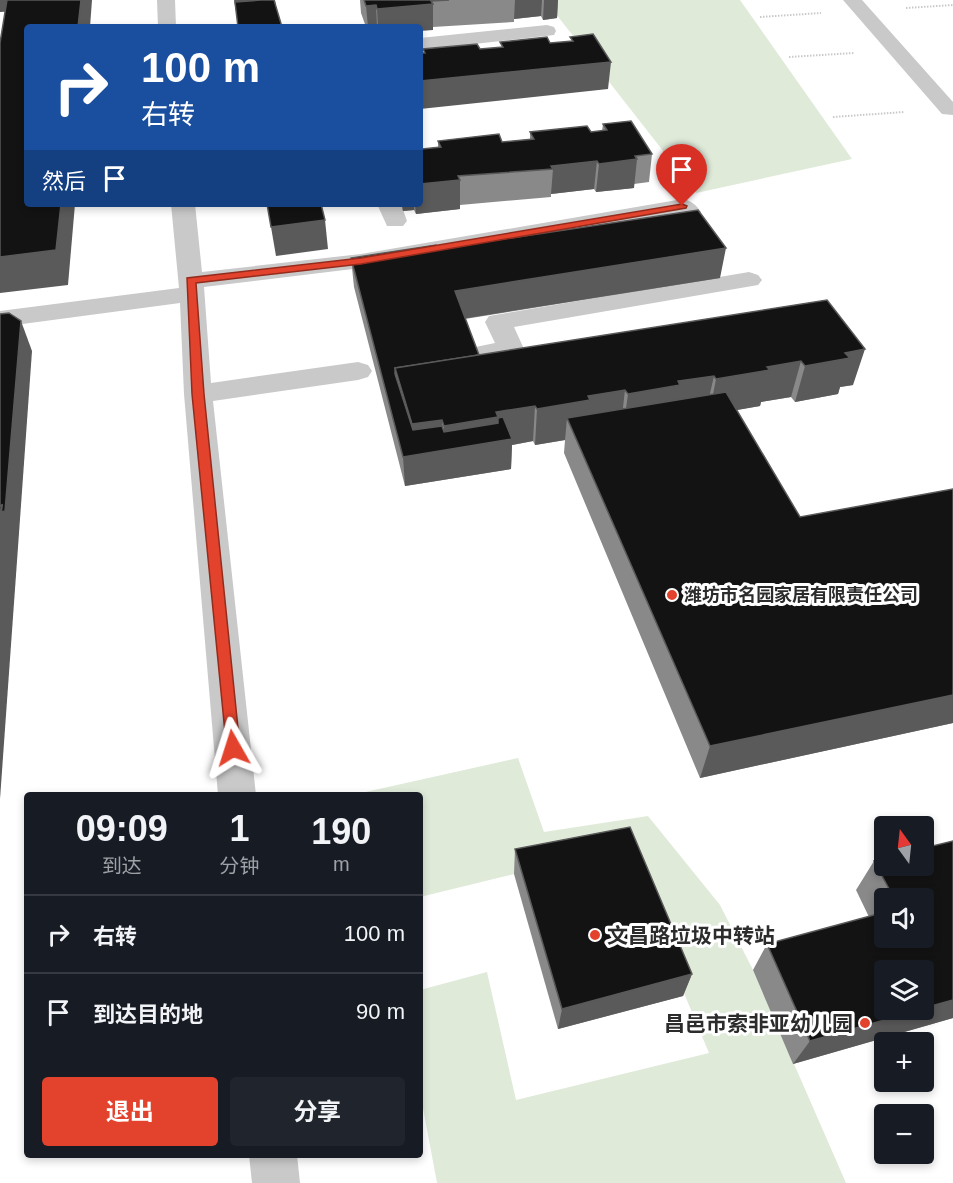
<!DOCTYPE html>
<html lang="zh">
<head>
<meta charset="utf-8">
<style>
  :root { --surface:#171b24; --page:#20242c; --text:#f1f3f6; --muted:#9ea1a6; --line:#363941; --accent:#e3432d }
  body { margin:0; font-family:Arial,"Noto Sans SC",sans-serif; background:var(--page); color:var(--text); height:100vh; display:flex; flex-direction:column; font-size:22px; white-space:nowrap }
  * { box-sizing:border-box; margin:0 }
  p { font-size:20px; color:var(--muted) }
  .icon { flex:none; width:33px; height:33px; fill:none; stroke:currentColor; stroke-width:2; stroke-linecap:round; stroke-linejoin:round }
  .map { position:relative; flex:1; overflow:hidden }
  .panel { position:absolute; left:24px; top:792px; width:399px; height:366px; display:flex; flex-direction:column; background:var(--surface); border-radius:6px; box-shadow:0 3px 9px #0003 }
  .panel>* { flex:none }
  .top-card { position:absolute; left:24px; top:24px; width:399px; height:183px; border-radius:6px; box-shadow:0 3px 9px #0003; background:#1a4fa0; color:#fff; overflow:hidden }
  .needle { width:39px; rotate:345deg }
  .tools { position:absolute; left:874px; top:816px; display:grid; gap:12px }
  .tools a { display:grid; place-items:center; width:60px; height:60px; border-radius:6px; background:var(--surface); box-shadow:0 3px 9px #0003; font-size:30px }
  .pin { position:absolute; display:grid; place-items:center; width:51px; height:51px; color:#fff; margin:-62px -26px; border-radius:50% 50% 50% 0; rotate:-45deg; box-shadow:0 0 6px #0007 }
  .pin .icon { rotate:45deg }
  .me { position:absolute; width:66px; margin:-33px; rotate:354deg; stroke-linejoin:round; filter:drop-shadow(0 0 4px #0008) }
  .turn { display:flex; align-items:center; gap:21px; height:126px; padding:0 18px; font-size:27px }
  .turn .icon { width:78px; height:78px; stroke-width:2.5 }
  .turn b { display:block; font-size:42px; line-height:51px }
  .then { display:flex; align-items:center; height:57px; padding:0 18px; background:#0003; gap:12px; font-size:22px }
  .eta { display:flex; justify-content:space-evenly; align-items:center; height:102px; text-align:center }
  .eta b { font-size:36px; font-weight:700; line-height:42px }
  .action { display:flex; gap:12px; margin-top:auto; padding:12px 18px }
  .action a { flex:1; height:69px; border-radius:6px; background:var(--accent); color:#fff; font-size:24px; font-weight:700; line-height:69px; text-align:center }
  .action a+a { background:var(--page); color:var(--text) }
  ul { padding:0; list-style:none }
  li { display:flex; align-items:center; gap:18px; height:78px; padding:0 18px; border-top:2px solid var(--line) }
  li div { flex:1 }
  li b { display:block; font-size:22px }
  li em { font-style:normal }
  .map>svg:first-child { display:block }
  .green { fill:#dfead9 }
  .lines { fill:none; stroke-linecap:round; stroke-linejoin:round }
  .path { stroke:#c9c9c9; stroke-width:2; stroke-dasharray:1.5 1.5; stroke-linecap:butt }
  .minor { fill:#c9c9c9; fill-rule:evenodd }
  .wall { fill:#898989; fill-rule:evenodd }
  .shaded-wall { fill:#5a5a5a }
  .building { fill:#131313; stroke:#5a5a5a; stroke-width:1.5 }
  .route { fill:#e3432d; stroke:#942c1d; stroke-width:1.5 }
  .poi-dot { fill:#e3432d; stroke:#fff; stroke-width:2 }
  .labels { text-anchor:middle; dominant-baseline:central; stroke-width:6; stroke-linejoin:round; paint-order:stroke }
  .poi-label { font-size:18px; font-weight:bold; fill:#2c2c2c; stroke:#fff; text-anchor:start }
  .near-poi-label { font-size:21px; font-weight:bold; fill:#2c2c2c; stroke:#fff; text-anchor:start }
</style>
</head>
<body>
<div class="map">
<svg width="953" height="1183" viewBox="0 0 953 1183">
  <rect width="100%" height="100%" fill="#fff"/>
  <g class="green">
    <path d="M 545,0 L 740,0 L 852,159 L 696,193 Z"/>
    <path d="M 518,758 L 544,832 L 648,816 L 720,905 L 753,970 L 846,1183 L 437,1183 L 420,1092 L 420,990 L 487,972 L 516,1100 L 709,1053 L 625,852 L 514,874 L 420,897 L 420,795 L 362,795 L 361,793 Z"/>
  </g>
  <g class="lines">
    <g class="path">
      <path d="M 906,8 L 953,5"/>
      <path d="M 760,17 L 821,13"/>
      <path d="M 789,57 L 854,53"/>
      <path d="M 833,117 L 904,112"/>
    </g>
    <g class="minor">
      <path d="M 157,0 L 175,0 L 176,27 L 158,27 Z"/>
      <path d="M 843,0 L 862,0 L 953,102 L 953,115 L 942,114 Z"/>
      <path d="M 547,25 L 554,27 L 556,31 L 554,35 L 420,50 L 420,38 Z"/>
      <path d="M 683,199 C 692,201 696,205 701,212 L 697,217 L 689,219 L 678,214 L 361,268 L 204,287 L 211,383 L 358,362 L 368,365 L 372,371 L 368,377 L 358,380 L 213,401 L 256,795 L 218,795 L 184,394 L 180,303 L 0,327 L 0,311 L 179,288 L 171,204 L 195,204 L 202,272 L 361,254 Z"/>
      <path d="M 377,204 L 401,204 L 407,221 L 403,226 L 387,226 Z"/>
      <path d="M 749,272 L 758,275 L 762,280 L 758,285 L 514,327 L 524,349 L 520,355 L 481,362 L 471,360 L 468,354 L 471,348 L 495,343 L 485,322 L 489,316 Z"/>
      <path d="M 249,1155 L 297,1155 L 300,1183 L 252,1183 Z"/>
    </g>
  </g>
  <g class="wall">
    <path d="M 360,0 L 558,0 L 557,18 L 543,20 L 541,16 L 514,19 L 514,22 L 433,27 L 433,30 L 420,27 L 366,27 L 361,13 Z"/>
    <path d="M 603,124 L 652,154 L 649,182 L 634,184 L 634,188 L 596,192 L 594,189 L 551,194 L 551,197 L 460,205 L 460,209 L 416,214 L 414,210 L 403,211 L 401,204 L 420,204 L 422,149 L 438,147 L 438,141 L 502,142 L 530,139 L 530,132 L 591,132 L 602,131 Z"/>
    <path d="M 437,249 L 720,278 L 465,319 L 479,355 L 827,300 L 853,385 L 840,387 L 838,394 L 795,402 L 791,397 L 761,402 L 760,406 L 736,410 L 800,517 L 953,489 L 953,723 L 700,778 L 564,453 L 565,440 L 535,445 L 533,441 L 512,445 L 511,469 L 405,486 L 354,287 L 351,258 Z"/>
    <path d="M 953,841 L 953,1018 L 793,1064 L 753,970 L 767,944 L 869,917 L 856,890 L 874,861 ZM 885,898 L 924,898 L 885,938 Z"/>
    <path d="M 515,849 L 692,974 L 683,996 L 558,1029 L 514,874 Z"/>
  </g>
  <g class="shaded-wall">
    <path d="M 0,0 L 16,0 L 20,11 L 0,12 Z"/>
    <path d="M 81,0 L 92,0 L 90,27 L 78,27 Z"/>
    <path d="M 234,0 L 275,0 L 277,13 L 237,17 Z"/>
    <path d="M 515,0 L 542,0 L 541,16 L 514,19 Z"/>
    <path d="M 544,0 L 558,0 L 557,18 L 543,20 Z"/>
    <path d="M 433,4 L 433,30 L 420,31 L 420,27 L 378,27 L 377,9 Z"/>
    <path d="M 376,5 L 377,27 L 368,27 L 366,6 Z"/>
    <path d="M 611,62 L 608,89 L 420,109 L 420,81 Z"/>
    <path d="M 637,159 L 634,188 L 596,192 L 599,164 Z"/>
    <path d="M 597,161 L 594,189 L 551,194 L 553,169 L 551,166 Z"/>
    <path d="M 460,180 L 460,209 L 416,214 L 415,204 L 420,204 L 420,184 Z"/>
    <path d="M 61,204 L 75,204 L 68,285 L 0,293 L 0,257 Z"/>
    <path d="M 402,204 L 414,204 L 414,210 L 403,211 Z"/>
    <path d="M 325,220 L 328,249 L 276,256 L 271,227 Z"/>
    <path d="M 726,248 L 720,278 L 455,320 L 455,291 Z"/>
    <path d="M 21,321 L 32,351 L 0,799 L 0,512 Z"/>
    <path d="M 865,349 L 853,385 L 840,387 L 838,394 L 795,402 L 805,366 L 845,353 Z"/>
    <path d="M 801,361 L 791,397 L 761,402 L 760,406 L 709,415 L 716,379 L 767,367 Z"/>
    <path d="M 714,376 L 706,411 L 623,430 L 628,394 L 678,381 Z"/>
    <path d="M 625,390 L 621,425 L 567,418 L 565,440 L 535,445 L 537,409 L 588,396 Z"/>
    <path d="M 535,406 L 533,441 L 512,445 L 511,469 L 405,486 L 403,457 L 414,455 L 412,424 L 442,420 L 443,451 L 444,450 L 444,426 L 496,412 Z"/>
    <path d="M 953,695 L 953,723 L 700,778 L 710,746 Z"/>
    <path d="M 692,974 L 683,996 L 558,1029 L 562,1009 Z"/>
    <path d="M 953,1000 L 953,1018 L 793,1064 L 810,1041 L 920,1010 L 924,1010 L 924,1008 Z"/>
  </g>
  <g class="building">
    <path d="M 7,0 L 81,0 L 78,27 L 27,27 L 27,204 L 61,204 L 56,250 L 0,257 L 0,43 Z"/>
    <path d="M 261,0 L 274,0 L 282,27 L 238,27 L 235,2 Z"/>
    <path d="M 364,0 L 449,0 L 431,1 L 433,4 L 377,9 L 376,5 L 366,6 Z"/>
    <path d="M 593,34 L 611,62 L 420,81 L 420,53 L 425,53 L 423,49 L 477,44 L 480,49 L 503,47 L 500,42 L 547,37 L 550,43 L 573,41 L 570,37 Z"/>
    <path d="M 631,121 L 652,154 L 635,156 L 637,159 L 599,164 L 597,161 L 551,166 L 553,169 L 458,176 L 460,180 L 420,184 L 420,144 L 422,149 L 441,147 L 438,141 L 499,134 L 502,142 L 534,139 L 530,132 L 587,126 L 591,132 L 607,130 L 603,124 Z"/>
    <path d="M 267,204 L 321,204 L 325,220 L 271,227 Z"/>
    <path d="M 698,210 L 726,248 L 455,291 L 479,355 L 395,368 L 395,374 L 413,430 L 442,426 L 444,432 L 498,423 L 498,418 L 503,417 L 512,439 L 403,457 L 351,258 L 436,245 L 437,249 Z"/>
    <path d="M 827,300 L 865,349 L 845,353 L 850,358 L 805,366 L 801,361 L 767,367 L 770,370 L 716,379 L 714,376 L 678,381 L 680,385 L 628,394 L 625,390 L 588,396 L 590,400 L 537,409 L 535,406 L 496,412 L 498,417 L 444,426 L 442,420 L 412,424 L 395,368 Z"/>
    <path d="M 9,313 L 21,321 L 5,511 L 1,512 L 2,505 L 0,506 L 0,314 Z"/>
    <path d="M 726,392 L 800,517 L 953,489 L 953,695 L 710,746 L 567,418 Z"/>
    <path d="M 2,505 L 0,527 L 0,506 Z"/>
    <path d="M 630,827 L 692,974 L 562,1009 L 515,849 Z"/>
    <path d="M 953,841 L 953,1000 L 924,1008 L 924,970 L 885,970 L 885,1010 L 920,1010 L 810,1041 L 767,944 L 885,912 L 885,938 L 924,938 L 924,898 L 894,898 L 874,861 L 885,858 L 885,866 L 924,866 L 924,848 Z"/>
  </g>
  <path class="route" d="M 682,204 L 687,206 L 686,208 L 361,264 L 196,283 L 204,394 L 240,748 L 233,754 L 227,753 L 192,394 L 187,278 L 361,258 Z"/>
  <g class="poi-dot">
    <circle cx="672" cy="595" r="6"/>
    <circle cx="595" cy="935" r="6"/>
    <circle cx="865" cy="1023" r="6"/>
  </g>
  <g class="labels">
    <g class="poi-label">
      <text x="684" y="595">潍坊市名园家居有限责任公司</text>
    </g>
    <g class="near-poi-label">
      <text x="607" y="935">文昌路垃圾中转站</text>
      <text x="853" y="1023" text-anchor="end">昌邑市索非亚幼儿园</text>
    </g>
  </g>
</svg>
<div class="tools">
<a><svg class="needle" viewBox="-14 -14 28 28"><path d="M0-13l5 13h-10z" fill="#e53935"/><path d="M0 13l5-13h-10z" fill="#9ea1a6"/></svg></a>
<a><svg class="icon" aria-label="sound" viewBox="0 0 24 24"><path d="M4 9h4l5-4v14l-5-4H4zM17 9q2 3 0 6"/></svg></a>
<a><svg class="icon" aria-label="layers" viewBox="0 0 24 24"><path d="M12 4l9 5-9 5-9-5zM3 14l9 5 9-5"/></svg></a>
<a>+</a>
<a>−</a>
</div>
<div class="pin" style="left:682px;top:206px;background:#d93025"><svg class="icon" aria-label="arrive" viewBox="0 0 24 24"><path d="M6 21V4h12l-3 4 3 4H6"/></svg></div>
<svg class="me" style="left:233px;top:748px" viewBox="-20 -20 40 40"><path d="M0-17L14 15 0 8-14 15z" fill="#e3432d" stroke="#fff" stroke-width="4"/></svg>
<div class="top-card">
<div class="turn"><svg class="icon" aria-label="right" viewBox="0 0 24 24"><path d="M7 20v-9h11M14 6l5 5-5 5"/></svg><div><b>100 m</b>右转</div></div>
<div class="then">然后<svg class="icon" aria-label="arrive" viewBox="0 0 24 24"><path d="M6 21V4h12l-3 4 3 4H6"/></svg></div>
</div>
<section class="panel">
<div class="eta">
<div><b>09:09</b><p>到达</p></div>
<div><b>1</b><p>分钟</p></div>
<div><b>190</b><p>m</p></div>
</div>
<ul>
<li><svg class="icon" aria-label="right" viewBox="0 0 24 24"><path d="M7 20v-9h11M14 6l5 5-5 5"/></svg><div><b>右转</b></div><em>100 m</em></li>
<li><svg class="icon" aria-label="arrive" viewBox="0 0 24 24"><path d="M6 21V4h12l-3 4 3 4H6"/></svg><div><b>到达目的地</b></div><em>90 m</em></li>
</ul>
<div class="action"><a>退出</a><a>分享</a></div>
</section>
</div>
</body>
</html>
